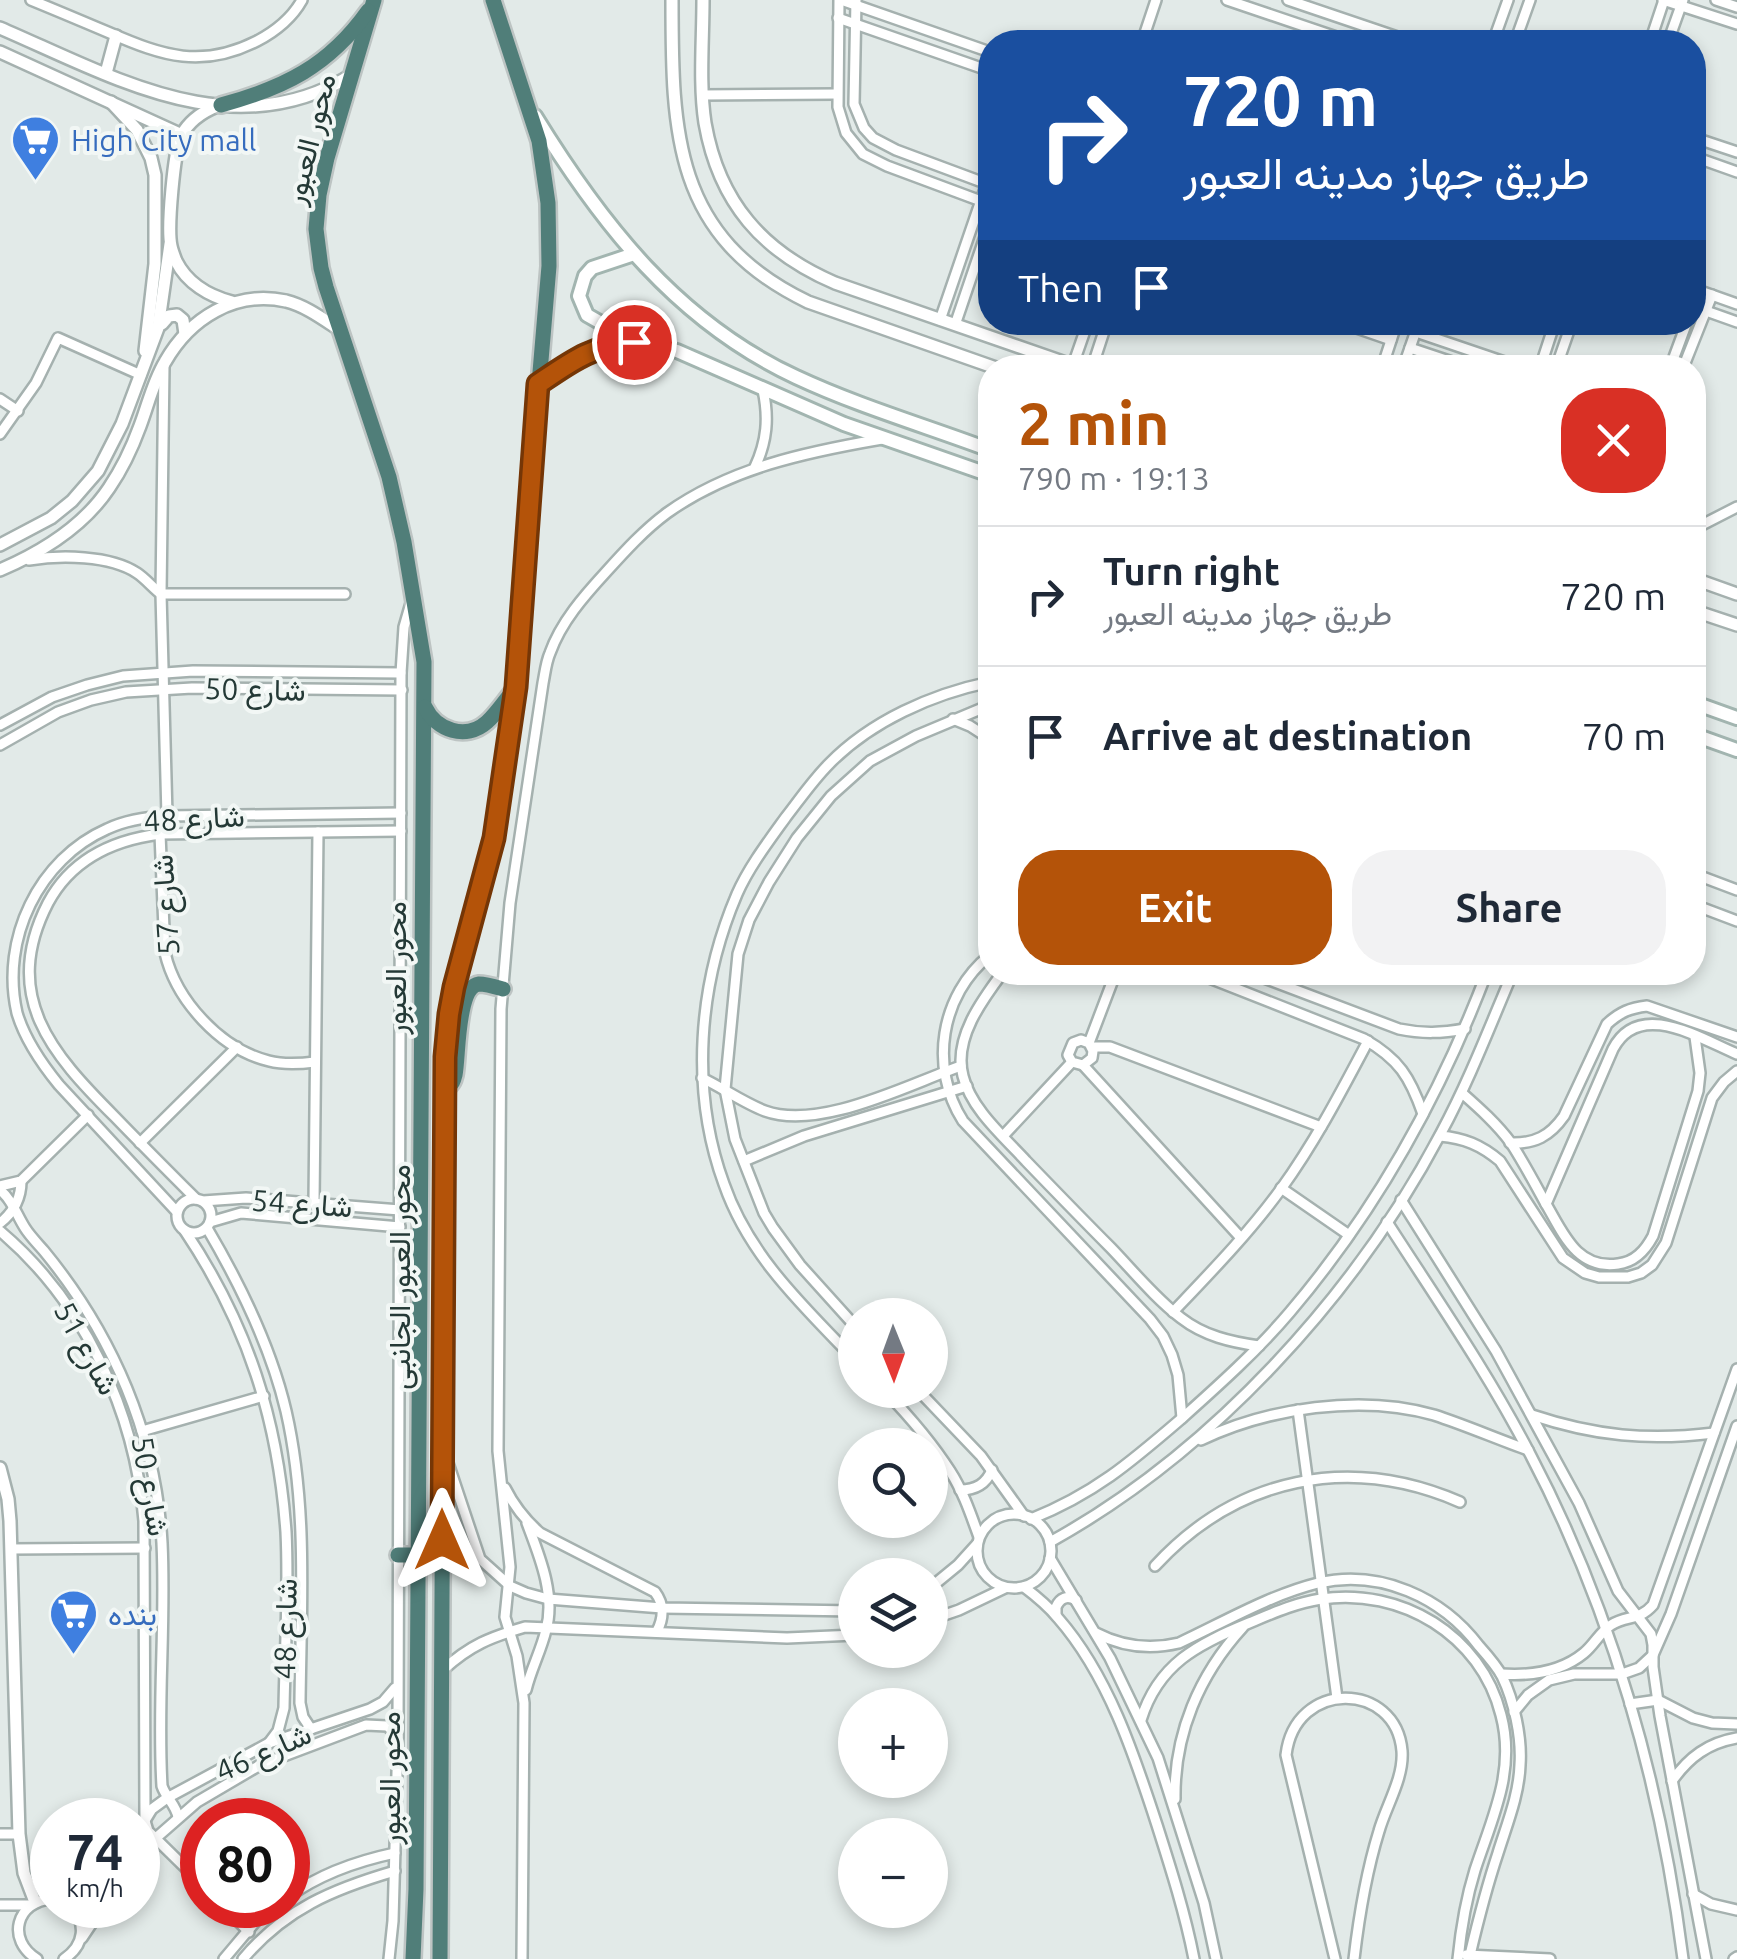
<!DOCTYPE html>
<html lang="en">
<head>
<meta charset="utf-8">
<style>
  :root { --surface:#fff; --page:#f2f2f3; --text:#1f2937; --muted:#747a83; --line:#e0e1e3; --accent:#b45309 }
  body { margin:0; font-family:Ubuntu,Vazirmatn,sans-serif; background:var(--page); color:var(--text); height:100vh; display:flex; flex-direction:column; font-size:38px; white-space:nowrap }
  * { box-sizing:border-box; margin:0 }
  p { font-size:32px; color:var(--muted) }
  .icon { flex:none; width:55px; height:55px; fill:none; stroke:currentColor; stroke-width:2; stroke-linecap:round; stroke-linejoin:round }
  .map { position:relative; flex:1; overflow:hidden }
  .side { position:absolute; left:978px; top:355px; width:728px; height:630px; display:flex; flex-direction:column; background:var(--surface); border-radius:40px; box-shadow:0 5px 15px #0003 }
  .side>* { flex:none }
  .banner { position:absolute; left:978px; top:30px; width:728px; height:305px; border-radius:40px; box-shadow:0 5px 15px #0003; background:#1a4fa0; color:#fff; overflow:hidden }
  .needle { width:65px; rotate:179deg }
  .controls { position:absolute; left:838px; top:1298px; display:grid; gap:20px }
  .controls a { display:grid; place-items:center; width:110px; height:110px; border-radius:50%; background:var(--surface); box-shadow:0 5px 15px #0003; font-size:50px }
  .speed { position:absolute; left:30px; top:1798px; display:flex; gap:20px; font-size:50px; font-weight:700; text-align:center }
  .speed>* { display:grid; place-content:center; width:130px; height:130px; border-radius:50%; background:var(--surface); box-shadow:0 5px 15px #0003; line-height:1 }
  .speed small { font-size:25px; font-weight:400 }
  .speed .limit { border:15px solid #d22; background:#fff; color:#111 }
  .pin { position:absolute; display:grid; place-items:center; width:85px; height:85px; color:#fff; margin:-42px; border:5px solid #fff; border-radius:50%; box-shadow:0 2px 10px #0007 }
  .me { position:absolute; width:110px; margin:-55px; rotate:0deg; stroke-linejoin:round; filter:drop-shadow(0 0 8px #0008) }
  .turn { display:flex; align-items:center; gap:35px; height:210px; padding:0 40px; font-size:45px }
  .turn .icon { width:130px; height:130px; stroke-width:2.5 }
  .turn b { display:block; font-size:70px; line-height:85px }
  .then { display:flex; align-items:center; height:95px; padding:0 40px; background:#0003; gap:20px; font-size:38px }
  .round { display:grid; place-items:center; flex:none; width:105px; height:105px; border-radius:40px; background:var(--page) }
  .summary { display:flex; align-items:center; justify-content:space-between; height:170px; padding:0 40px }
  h1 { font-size:60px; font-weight:600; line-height:75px; color:var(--accent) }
  .primary-button { display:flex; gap:20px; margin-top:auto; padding:20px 40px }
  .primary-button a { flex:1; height:115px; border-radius:40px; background:var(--accent); color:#fff; font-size:40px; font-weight:600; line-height:115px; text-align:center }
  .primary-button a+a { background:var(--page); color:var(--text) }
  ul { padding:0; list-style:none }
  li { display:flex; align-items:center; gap:30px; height:140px; padding:0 40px; border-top:2px solid var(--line) }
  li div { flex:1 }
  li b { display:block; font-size:38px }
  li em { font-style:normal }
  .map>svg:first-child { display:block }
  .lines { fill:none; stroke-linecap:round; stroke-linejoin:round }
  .minor-casing { stroke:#a5b1af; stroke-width:14 }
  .tertiary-casing { stroke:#a5b1af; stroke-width:16 }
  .secondary-casing { stroke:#a2b5b0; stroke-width:18 }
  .trunk-casing { stroke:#bdc4c3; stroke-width:20 }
  .minor { stroke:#fff; stroke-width:9 }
  .tertiary { stroke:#fff; stroke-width:11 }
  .secondary { stroke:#fff; stroke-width:12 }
  .trunk { stroke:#507e79; stroke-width:15 }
  .route-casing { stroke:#753606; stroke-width:25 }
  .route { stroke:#b45309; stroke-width:18 }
  .labels { text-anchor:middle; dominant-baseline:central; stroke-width:8; stroke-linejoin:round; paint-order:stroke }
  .street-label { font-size:30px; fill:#243936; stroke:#f2f7f5 }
  .shop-label { font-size:30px; fill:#366cbe; stroke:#f2f7f5; text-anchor:start }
</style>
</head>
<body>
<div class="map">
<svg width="1737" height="1959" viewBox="0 0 1737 1959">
  <rect width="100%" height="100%" fill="#e2eae8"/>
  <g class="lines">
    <defs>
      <g id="minor">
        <path d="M 31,0 C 58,11 84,22 110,33 C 163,56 202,69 257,41 C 276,31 292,18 302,0"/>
        <path d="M 839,0 L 838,107 L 846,133 L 863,154 L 887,166 L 981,201"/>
        <path d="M 841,0 L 990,52"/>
        <path d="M 856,0 L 854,104 L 864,128 L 873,138 L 896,150 L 990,185"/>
        <path d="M 1227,0 L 1351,42"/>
        <path d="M 1288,0 L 1412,42"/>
        <path d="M 1663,0 L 1737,24"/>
        <path d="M 1716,0 L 1737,7"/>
        <path d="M 838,18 L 990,71"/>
        <path d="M 1142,42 L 1156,0"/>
        <path d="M 1493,42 L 1508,0"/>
        <path d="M 1515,42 L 1530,0"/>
        <path d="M 1650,42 L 1664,0"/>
        <path d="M 1668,42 L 1683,0"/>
        <path d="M 703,95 L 837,94"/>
        <path d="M 1692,137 L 1737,152"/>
        <path d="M 1692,156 L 1737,172"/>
        <path d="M 1692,288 L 1737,304"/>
        <path d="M 1692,306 L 1737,322"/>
        <path d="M 940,320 L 990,174"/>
        <path d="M 1339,322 L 1391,340"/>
        <path d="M 955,325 L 990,222"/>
        <path d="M 1416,332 L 1522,368"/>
        <path d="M 1410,348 L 1470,368"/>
        <path d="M 1073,365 L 1088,322"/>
        <path d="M 164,366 L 161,594 L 167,816"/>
        <path d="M 1092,368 L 1107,322"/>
        <path d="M 1382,368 L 1397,322"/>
        <path d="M 1403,368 L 1419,322"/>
        <path d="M 1540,368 L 1555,322"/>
        <path d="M 1556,368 L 1572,322"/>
        <path d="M 1670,368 L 1687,322"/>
        <path d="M 1683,368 L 1712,295"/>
        <path d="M 0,399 L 18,411"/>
        <path d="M 0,434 L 36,383 L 58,338 L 141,375"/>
        <path d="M 755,467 C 767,441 769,418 763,390"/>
        <path d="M 1692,530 L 1737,507"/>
        <path d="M 29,560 C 60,555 110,555 137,573 C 146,579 153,588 161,594 L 345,594"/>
        <path d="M 953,719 L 970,726 L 990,739"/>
        <path d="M 0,725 L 52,697 L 87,685 L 123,676 L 193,671 L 401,673"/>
        <path d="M 0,745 L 58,712 L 91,700 L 126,692 L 192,688 L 402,690"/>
        <path d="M 160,834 L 165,953 C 176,1000 220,1049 269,1061 C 284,1065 299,1064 315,1062"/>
        <path d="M 1692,873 L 1737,890"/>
        <path d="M 1692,904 L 1737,921"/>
        <path d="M 990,955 C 940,995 929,1068 963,1121 L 1150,1319 L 1163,1336 L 1172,1355 L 1178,1375 L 1182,1418"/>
        <path d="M 1003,972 C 982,1000 953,1039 963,1076 C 971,1109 1004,1137 1026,1161 C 1054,1190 1082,1219 1111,1248 C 1134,1272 1155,1298 1181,1318 C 1204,1336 1231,1342 1259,1346"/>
        <path d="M 1194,972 L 1364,1039 C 1399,1059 1410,1077 1423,1114"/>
        <path d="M 1248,972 L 1399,1029 C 1423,1034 1442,1033 1465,1029"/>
        <path d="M 1089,1043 L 1081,1040 L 1073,1043 L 1068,1055 L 1072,1062 L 1083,1065 L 1092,1058 L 1093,1051 L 1089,1043 L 1116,972"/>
        <path d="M 1092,1047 L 1110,1047 L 1321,1127"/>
        <path d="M 1083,1065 L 1241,1238"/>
        <path d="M 702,1078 C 723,1088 744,1103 765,1111 C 820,1131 909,1084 961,1066"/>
        <path d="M 1462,1093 C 1479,1108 1497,1124 1511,1143 C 1524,1163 1535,1184 1546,1204 C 1563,1233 1577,1270 1618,1264 C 1635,1262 1645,1251 1653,1236 L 1698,1091 L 1700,1073 L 1695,1037"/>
        <path d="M 1003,1136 L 1072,1062"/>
        <path d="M 1440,1136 C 1464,1138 1481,1145 1500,1161 L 1563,1258 L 1585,1273 L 1599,1277 L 1628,1277 L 1641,1273 L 1652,1265 L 1666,1243 L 1712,1098 L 1724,1082 L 1737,1071"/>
        <path d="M 140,1143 L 237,1047"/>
        <path d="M 1510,1143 C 1535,1144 1550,1136 1564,1116 L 1607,1024 C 1620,1012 1630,1008 1647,1006 L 1737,1037"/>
        <path d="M 744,1161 L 804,1136 L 967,1086"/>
        <path d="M 0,1186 L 21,1181 L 88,1115"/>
        <path d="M 1281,1188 L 1349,1235"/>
        <path d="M 0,1190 C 13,1201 16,1214 25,1228 C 30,1236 38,1244 44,1251 C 113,1335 156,1435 162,1543 C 166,1624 157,1705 162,1786 C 166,1798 176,1805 178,1817"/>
        <circle cx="194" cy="1216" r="17"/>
        <path d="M 196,1199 C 169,1172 142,1145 115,1117 C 52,1054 0,996 48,903 C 71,860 113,840 160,834 L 401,831"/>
        <path d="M 1401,1200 L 1496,1351 L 1579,1503 L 1618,1591 L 1651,1634 L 1653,1645 L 1653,1667 L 1660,1716 L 1706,1959"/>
        <path d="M 203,1201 L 246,1198 L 400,1210"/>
        <path d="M 314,1202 L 318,832"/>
        <path d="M 1546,1204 L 1613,1049 C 1639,999 1699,1038 1737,1054"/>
        <path d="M 177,1212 L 59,1085 C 41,1063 25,1040 17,1013 C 0,939 39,859 107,829 C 126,820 146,817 167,816 L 401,813"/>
        <path d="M 210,1222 L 241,1213 L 400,1227"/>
        <path d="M 1387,1222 C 1436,1298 1488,1373 1530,1454 C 1612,1610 1661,1785 1683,1959"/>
        <path d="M 0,1223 C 14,1212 21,1199 21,1181"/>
        <path d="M 207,1228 C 240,1284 271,1347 286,1411 C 308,1507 301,1606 300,1703 L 303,1717 L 311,1729"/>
        <path d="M 0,1231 C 85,1303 135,1412 144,1521 L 145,1821 L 148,1831 L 202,1884"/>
        <path d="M 185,1231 C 248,1325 278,1420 286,1532 C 289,1590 285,1650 284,1708 L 278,1731 L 269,1743"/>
        <path d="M 1173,1312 C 1211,1272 1249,1233 1281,1189 C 1315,1142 1341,1092 1368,1041"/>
        <path d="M 855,1326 L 800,1265 L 773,1228 L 764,1213 L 735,1139 L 725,1089 L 738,954 L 749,920 L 769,882 L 797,838 L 831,796 L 870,761 L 916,736 L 990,705"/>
        <path d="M 855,1360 C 803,1306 749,1256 724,1184 C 690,1091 698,985 737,894 C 749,867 768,842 786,817 C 800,799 813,780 829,764 C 871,721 932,694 990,682"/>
        <path d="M 884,1390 C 908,1415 931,1441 950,1471 C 963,1491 971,1515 979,1537"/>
        <path d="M 918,1390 L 981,1456 L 1024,1516"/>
        <path d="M 1298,1410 L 1337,1698"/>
        <path d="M 1532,1415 C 1595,1436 1648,1441 1714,1433"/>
        <path d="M 142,1431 L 264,1396"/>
        <path d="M 1201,1440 C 1268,1408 1361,1394 1434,1415 C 1465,1425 1497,1439 1528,1450"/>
        <path d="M 447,1460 L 480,1559 L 510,1586 L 526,1593 L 548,1599 L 662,1608 L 855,1611"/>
        <path d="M 505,1488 C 514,1506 524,1519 540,1533 L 655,1592 C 664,1604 664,1618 657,1631"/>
        <path d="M 960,1490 C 976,1490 986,1484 992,1470"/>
        <circle cx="1014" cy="1551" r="37"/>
        <path d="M 1031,1519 C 1094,1494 1131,1462 1181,1419 C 1219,1385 1257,1351 1290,1312 C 1375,1212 1440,1096 1487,972"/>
        <path d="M 1050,1542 C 1211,1453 1355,1296 1441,1133 C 1469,1081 1490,1026 1513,972"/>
        <path d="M 11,1549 L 145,1548"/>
        <path d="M 1050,1558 L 1110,1658 L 1158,1758 L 1204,1903 L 1216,1959"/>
        <path d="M 1155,1566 C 1237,1477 1349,1454 1460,1502"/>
        <path d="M 1024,1587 C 1036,1596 1048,1606 1058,1618 C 1108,1675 1134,1754 1157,1825 C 1171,1869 1185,1913 1194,1959"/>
        <path d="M 930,1588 L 958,1565 L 977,1544"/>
        <path d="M 1056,1614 L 1056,1607 C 1060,1598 1067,1595 1076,1600"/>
        <path d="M 930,1620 L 959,1610 L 1005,1588"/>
        <path d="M 1096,1633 C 1123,1647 1150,1650 1179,1643 C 1224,1622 1270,1595 1318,1583 C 1380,1569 1442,1597 1479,1646 C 1487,1655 1496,1665 1502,1676 C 1514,1701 1522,1737 1520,1765 C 1519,1795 1507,1824 1498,1853 C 1487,1886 1478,1921 1470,1955"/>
        <path d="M 443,1670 C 470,1645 491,1637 525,1627 L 787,1638 L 855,1635"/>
        <path d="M 1501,1674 C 1529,1676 1561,1672 1584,1653 C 1594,1645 1600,1632 1611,1625 C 1627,1615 1639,1621 1653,1605 L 1737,1369"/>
        <path d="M 526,1690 C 531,1669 541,1651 546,1630 C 556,1595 539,1555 527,1523"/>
        <path d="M 1630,1704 L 1658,1700 L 1693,1718 L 1712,1723 L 1737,1724"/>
        <path d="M 1514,1712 L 1528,1695 L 1549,1680 L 1574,1674 L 1622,1674 L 1639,1668 L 1653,1655 L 1671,1614 L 1737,1426"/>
        <path d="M 1141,1720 C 1158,1664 1198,1644 1249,1623 C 1273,1613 1295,1603 1321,1599 C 1401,1587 1481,1635 1501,1715 C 1516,1771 1492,1818 1475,1870 C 1466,1899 1461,1929 1458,1959"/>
        <path d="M 1672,1781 C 1689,1757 1708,1743 1737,1738"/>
        <path d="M 1175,1799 C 1174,1734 1199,1675 1243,1627"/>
        <path d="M 138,1832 L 152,1809 L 167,1798 L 269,1743 L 370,1709 L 383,1702 L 395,1688"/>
        <path d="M 0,1834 L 19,1834"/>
        <path d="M 138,1860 L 157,1837 L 197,1802 L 260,1765 L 366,1725 L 387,1726 L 398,1736"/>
        <path d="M 1693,1894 L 1711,1904 L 1737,1910"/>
        <path d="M 288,1897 C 320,1874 357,1861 395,1853"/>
        <path d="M 0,1905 L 30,1905"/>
        <path d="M 222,1905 L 249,1932"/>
        <path d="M 82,1938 L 104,1905"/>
        <path d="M 1466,1955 L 1550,1959"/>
        <path d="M 37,1959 C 6,1940 16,1901 52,1899"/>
        <path d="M 64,1959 C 85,1945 87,1923 70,1905"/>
        <path d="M 224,1959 L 256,1921 L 275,1905"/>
        <path d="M 243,1959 C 285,1909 333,1889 395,1871"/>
        <path d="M 389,1959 L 393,1921 L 398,1736 L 401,673 L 404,627 L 411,603"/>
        <path d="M 522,1959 L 524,1703 L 517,1656 L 505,1617 L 510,1567 L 498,1451 L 501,1009 L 510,903 L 543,683 C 545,673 546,662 550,653 C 561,622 584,596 606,572 C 625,551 644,530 667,513 C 730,468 806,452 882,439"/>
        <path d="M 1335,1959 L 1286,1755 C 1295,1679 1396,1681 1402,1751 C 1404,1778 1386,1806 1379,1831 C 1366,1873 1359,1916 1354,1959"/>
        <path d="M 1734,1959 L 1737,1957"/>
      </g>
      <g id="tertiary">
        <path d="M 672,0 C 672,133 673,237 808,302 L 996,368"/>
        <path d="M 703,0 C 703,40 699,84 705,123 C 719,203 763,252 835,283 L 1080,368"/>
        <path d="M 0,28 C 114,77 234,149 353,74"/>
        <path d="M 0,52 L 182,135"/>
        <path d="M 106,73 L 116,36"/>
        <path d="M 111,102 L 137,130 L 151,158 L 155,175 L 155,264 L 145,351"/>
        <path d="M 217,106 C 202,112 189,121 181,136 C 174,152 167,228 171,246 C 172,251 174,256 176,261 C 187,283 209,296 232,302"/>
        <path d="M 162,324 L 169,316 L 177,315 L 183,320 L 185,334"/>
        <path d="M 0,545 L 51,518 L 72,501 L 98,471 L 122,424 L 158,328 L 170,244"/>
        <path d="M 0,570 C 42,552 83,527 109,488 C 122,469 132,448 140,426 C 148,405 153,382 165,362 C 190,318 235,290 286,301 C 306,306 323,319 340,330"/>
        <path d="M 1692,578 L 1737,594"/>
        <path d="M 1692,610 L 1737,625"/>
        <path d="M 0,1468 L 8,1499 L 10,1521 L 19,1834 L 24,1873 L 35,1902"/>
      </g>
      <g id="secondary">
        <path d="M 535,116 C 602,225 678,322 796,377 C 858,406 926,426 990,450"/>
        <path d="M 631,340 L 587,315 L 579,296 L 585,276 L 592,268 L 634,254"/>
        <path d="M 539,384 C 587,351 617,332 677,351 L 844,424 L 990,475"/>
        <path d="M 1692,702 L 1737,718"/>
        <path d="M 1692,734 L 1737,750"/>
      </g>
      <g id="trunk">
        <path d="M 374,0 L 327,158 L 319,195 L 316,229 L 321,268 L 326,287 L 389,477 L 404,542 L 424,662 L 416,1889 L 413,1959"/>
        <path d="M 221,105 C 284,88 329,66 368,11"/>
        <path d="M 425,707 C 436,730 466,741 487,722 C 497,713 505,700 514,690"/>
        <path d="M 447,1089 C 452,1083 453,1083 455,1075 C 459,1057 456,987 479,984 C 486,984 496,987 503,989"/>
        <path d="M 398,1555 L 418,1555"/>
        <path d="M 440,1959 L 445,1057 L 449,1014 L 454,987 L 480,895 L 494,838 L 516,687 L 524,561 L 549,266 L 548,203 L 539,141 L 493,0"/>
      </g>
    </defs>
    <use href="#minor" class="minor-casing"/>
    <use href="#tertiary" class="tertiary-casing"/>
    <use href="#secondary" class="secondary-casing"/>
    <use href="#trunk" class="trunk-casing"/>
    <use href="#minor" class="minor"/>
    <use href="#tertiary" class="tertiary"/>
    <use href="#secondary" class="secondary"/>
    <use href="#trunk" class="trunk"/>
  </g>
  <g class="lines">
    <defs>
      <path id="route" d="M 442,1540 L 445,1057 L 449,1014 L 454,987 L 494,838 L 516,687 L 538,384 C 572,361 591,346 634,342"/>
    </defs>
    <use href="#route" class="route-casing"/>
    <use href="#route" class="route"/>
  </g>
  <defs>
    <symbol id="supermarket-pin" viewBox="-11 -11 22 30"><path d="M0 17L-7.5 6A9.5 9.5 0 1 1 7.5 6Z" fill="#3f7fe0" stroke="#f2f7f5"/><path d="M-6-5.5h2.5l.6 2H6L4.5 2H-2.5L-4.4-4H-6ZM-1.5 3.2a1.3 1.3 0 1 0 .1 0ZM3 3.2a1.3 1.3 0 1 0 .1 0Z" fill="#fff"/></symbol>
  </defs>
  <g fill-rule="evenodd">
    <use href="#supermarket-pin" x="8" y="112" width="55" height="75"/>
    <use href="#supermarket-pin" x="46" y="1586" width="55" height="75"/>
  </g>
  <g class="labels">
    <g class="street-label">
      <text transform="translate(309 139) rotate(-76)">محور العبور</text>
      <text transform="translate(255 689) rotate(1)">شارع 50</text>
      <text transform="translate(194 818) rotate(-3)">شارع 48</text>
      <text transform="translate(165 905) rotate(-94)">شارع 57</text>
      <text transform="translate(395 968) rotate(-90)">محور العبور</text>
      <text transform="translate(302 1203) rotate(4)">شارع 54</text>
      <text transform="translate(399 1277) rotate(-90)">محور العبور الجانبى</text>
      <text transform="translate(87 1348) rotate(61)">شارع 51</text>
      <text transform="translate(151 1486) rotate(80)">شارع 50</text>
      <text transform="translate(285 1629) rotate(-89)">شارع 48</text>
      <text transform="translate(263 1752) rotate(-24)">شارع 46</text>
      <text transform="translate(389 1778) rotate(-90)">محور العبور</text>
    </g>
    <g class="shop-label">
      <text x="71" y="140">High City mall</text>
      <text x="108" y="1614">بنده</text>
    </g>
  </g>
</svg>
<div class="controls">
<a><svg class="needle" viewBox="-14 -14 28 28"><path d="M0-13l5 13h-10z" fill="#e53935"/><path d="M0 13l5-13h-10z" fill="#747a83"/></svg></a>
<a><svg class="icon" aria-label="search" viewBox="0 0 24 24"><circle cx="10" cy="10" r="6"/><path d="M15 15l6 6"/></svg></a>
<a><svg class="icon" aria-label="layers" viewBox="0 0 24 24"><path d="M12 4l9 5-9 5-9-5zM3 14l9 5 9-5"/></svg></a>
<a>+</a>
<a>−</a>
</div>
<div class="speed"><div>74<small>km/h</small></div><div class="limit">80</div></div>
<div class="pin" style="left:634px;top:342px;background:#d93025"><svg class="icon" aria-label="arrive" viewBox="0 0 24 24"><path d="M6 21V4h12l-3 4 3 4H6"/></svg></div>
<svg class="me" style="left:442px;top:1540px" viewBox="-20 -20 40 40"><path d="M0-17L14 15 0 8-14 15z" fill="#b45309" stroke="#fff" stroke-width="4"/></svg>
<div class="banner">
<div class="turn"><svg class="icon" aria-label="right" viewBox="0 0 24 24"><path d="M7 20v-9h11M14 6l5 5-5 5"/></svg><div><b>720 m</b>طريق جهاز مدينه العبور</div></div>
<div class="then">Then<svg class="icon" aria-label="arrive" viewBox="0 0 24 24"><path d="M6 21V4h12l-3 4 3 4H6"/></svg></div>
</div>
<section class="side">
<div class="summary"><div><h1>2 min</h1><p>790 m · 19:13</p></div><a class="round" style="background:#d93025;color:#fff"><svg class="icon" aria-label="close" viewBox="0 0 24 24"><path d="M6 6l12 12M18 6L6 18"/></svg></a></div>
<ul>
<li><svg class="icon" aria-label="right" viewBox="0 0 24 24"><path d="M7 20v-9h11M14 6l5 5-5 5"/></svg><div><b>Turn right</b><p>طريق جهاز مدينه العبور</p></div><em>720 m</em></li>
<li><svg class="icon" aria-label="arrive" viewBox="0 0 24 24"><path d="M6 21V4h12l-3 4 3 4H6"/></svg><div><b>Arrive at destination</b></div><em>70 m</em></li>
</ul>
<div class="primary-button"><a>Exit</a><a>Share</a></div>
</section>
</div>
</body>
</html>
